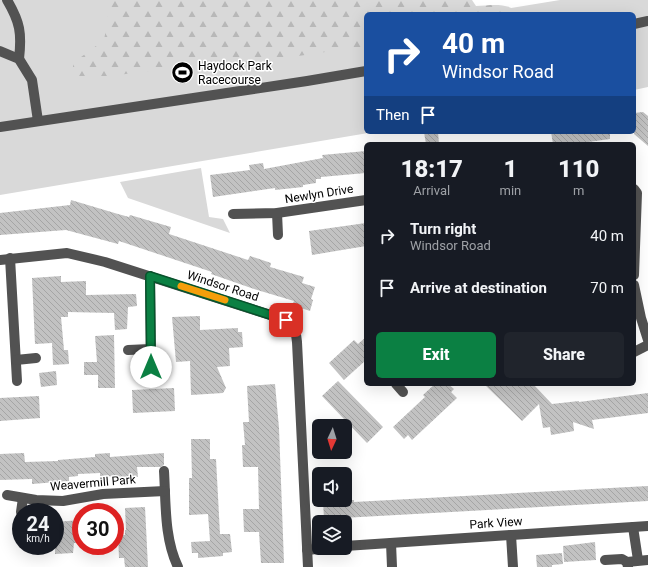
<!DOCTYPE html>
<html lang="en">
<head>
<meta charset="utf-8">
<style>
  :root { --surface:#171b24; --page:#20242c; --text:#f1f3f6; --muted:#9ea1a6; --accent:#0b8043 }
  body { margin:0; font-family:Roboto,sans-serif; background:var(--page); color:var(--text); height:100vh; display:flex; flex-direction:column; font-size:15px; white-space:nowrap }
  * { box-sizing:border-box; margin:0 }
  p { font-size:13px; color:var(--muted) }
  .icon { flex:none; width:22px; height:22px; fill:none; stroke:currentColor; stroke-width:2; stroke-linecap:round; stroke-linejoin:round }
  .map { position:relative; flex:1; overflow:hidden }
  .sheet { position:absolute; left:364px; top:142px; width:272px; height:244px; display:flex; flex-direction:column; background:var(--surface); border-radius:6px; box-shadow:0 4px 16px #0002 }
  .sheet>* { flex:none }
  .hud { position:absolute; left:364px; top:12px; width:272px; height:122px; border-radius:6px; box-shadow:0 4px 16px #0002; background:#1a4fa0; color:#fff; overflow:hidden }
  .needle { width:26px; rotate:184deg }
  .controls { position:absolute; left:312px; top:419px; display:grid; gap:8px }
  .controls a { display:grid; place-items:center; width:40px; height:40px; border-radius:6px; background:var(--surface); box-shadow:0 4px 16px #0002; font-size:20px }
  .speed { position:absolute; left:12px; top:503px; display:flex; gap:8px; font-size:20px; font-weight:700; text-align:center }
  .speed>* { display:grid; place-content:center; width:52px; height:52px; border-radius:50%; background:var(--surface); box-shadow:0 4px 16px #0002; line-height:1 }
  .speed small { font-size:10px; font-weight:400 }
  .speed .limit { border:6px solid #d22; background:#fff; color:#111 }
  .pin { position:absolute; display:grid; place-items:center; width:34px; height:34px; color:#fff; margin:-17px; border-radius:8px; box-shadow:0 2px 6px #0006 }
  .me { position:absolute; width:44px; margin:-22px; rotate:0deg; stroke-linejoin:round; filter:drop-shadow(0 0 3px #0008) }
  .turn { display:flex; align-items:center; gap:14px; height:84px; padding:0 12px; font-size:18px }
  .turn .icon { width:52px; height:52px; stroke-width:2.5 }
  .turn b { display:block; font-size:28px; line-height:34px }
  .then { display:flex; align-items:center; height:38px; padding:0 12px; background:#0003; gap:8px; font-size:15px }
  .eta { display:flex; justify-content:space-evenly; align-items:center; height:68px; text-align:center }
  .eta b { font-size:24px; font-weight:800; line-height:28px }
  .cta { display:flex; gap:8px; margin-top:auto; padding:8px 12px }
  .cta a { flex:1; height:46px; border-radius:6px; background:var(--accent); color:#fff; font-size:16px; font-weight:800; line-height:46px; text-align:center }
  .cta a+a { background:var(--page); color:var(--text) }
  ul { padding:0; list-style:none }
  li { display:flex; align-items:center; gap:12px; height:52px; padding:0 12px }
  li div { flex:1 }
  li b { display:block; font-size:15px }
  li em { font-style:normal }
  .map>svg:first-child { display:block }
  .green { fill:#d9d9d9 }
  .forest { fill:url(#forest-firs) }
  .building { fill:url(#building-back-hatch) }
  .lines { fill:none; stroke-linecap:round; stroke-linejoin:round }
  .minor { stroke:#525252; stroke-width:10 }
  .route-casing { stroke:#07532c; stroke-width:10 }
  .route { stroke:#0b8043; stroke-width:7 }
  .slow { stroke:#f59e0b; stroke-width:7 }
  .labels { text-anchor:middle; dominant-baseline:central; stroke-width:3; stroke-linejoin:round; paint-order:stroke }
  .poi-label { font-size:12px; fill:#000; stroke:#fff; text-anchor:start }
  .street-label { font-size:12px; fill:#000; stroke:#fff }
</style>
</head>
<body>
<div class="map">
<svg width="648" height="567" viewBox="0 0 648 567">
  <defs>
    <pattern id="forest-firs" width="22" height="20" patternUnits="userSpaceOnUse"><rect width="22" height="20" fill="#d9d9d9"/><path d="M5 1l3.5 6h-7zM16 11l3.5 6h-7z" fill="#b8b8b8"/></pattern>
    <pattern id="building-back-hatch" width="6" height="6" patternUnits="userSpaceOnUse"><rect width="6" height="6" fill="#c2c2c2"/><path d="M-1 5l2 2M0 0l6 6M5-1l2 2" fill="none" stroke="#a5a5a5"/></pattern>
  </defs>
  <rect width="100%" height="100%" fill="#fff"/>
  <g class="green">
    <path d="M 0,0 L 458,0 L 366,14 L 366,132 L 374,132 L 0,195 Z"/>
    <path d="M 560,0 L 648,0 L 648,87 L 634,90 L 634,14 L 474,14 Z"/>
    <path d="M 201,168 L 209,217 L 223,219 L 230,233 L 128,198 L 120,182 Z"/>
  </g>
  <path class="forest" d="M 103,0 L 472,0 L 476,6 C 493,5 507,2 521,14 L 366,14 L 366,46 L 243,64 L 188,66 L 110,76 L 78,76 L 73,71 L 73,63 L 104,40 L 108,18 Z"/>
  <g class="building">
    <path d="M 643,112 L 648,116 L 648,146 L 634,134 L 634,113 Z"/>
    <path d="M 424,132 L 438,132 L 439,144 L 426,144 Z"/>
    <path d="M 551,132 L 610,132 L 610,139 L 574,144 L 553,144 Z"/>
    <path d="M 366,151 L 366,173 L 321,177 L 321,179 L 316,179 L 316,183 L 303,185 L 303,187 L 275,190 L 275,188 L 213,197 L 210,175 L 250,170 L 249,165 L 263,163 L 264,169 L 323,158 L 322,155 Z"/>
    <path d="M 71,200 L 118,214 L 129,217 L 130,215 L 171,227 L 169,234 L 248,260 L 250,256 L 271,263 L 270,267 L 304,277 L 302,283 L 315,287 L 311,299 L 313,300 L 310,311 L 292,305 L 294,301 L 254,289 L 211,274 L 212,272 L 119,241 L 118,244 L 66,230 L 0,235 L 0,213 L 70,205 Z"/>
    <path d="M 366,223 L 366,246 L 312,255 L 309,231 Z"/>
    <path d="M 61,276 L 61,282 L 86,281 L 86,295 L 136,294 L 137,306 L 128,307 L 127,329 L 115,330 L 114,313 L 68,312 L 68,317 L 61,317 L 64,350 L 68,350 L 69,364 L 53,365 L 52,343 L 35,344 L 32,278 Z"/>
    <path d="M 200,316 L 200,330 L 238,328 L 238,332 L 242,332 L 243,347 L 229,348 L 230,366 L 217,367 L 226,388 L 223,393 L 191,395 L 190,361 L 176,362 L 172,317 Z"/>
    <path d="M 114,335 L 115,388 L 98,388 L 98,375 L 84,375 L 84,362 L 97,362 L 95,336 Z"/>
    <path d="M 366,337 L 366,360 L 344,380 L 329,363 L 354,340 L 358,344 Z"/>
    <path d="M 56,371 L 57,385 L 41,387 L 39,373 Z"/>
    <path d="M 338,381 L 383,427 L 367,443 L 322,396 Z"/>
    <path d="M 275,384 L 279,428 L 284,563 L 261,563 L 259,532 L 244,532 L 243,509 L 259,509 L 258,467 L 243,467 L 242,445 L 245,445 L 243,422 L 249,422 L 247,386 Z"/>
    <path d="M 435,384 L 448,384 L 454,389 L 451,392 L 457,398 L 412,440 L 408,435 L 404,439 L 393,427 L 425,397 L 423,395 Z"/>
    <path d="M 484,384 L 533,384 L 552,404 L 579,401 L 579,402 L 648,393 L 648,413 L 592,420 L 594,429 L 573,422 L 574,431 L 551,435 L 550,427 L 543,428 L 539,404 L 522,421 Z"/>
    <path d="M 174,388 L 175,411 L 133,413 L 132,390 Z"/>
    <path d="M 39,396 L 40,418 L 0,421 L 0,398 Z"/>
    <path d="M 191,439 L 210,439 L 210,459 L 216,459 L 220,534 L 230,534 L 232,552 L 223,553 L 223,556 L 198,558 L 198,553 L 192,553 L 191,542 L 210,541 L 208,514 L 189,515 L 189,478 L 192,478 Z"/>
    <path d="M 24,453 L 25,462 L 58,461 L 58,460 L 95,457 L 95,454 L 110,453 L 110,457 L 164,453 L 164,465 L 160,467 L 137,467 L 138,477 L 100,476 L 100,473 L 78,474 L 78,476 L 69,477 L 69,481 L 32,484 L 32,479 L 0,480 L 0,454 Z"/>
    <path d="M 648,486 L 648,501 L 324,519 L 323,500 L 354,500 L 354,502 Z"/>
    <path d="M 145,507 L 148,567 L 125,567 L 124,558 L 119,558 L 118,535 L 125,535 L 125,530 L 126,530 L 125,508 Z"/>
    <path d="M 81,520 L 81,543 L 74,543 L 73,553 L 55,554 L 55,522 Z"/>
    <path d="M 595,542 L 596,560 L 564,562 L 563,546 Z"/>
    <path d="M 562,553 L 563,564 L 552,565 L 552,567 L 537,567 L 536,555 Z"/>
  </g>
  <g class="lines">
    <g class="minor">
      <path d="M 7,0 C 20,22 22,33 19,59"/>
      <path d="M 634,24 L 648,21"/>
      <path d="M 0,51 L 19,59 L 32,80 L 38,121"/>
      <path d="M 0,127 L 307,81 L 366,71"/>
      <path d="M 634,189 L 637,193 L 634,275"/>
      <path d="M 277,213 L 278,235"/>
      <path d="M 233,214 L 277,213 L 366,200"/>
      <path d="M 10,258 L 17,381"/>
      <path d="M 0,260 L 67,253 L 105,262 L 286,320 L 295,327 L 297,342 L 308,567"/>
      <path d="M 150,276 L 151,367"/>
      <path d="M 634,285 L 641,318 L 648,340"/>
      <path d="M 128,350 L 151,349"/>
      <path d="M 634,352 L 648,345"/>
      <path d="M 16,360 L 36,358"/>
      <path d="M 396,384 L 403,392"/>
      <path d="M 164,471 C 166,503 164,538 178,567"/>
      <path d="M 7,495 L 36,500 L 63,501 L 103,494 L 165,491"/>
      <path d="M 21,512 L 23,498"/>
      <path d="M 633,527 L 638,560"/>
      <path d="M 511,535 L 513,567"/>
      <path d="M 391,543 L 392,567"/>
      <path d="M 345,546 L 648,526"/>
      <path d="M 307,550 L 327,548"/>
      <path d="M 605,560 L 622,559 L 627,562"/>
      <path d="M 628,567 L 627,562 L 648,560"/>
    </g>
  </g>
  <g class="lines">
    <defs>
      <path id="route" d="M 151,367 L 150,276 L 286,320"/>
    </defs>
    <use href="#route" class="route-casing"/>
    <use href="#route" class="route"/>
    <path class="slow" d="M 181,286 L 225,300"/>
  </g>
  <defs>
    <symbol id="stadium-disc" viewBox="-11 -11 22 22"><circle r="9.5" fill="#000" stroke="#fff"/><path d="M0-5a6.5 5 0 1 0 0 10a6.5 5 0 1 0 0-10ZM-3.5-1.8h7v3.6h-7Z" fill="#fff"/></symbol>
  </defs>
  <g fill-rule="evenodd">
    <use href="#stadium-disc" x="170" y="60" width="25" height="25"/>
  </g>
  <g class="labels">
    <g class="poi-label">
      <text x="198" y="66">Haydock Park<tspan x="198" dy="14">Racecourse</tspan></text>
    </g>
    <g class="street-label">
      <text transform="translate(319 194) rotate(-9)">Newlyn Drive</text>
      <text transform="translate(223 286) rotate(18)">Windsor Road</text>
      <text transform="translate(93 483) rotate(-5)">Weavermill Park</text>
      <text transform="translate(496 523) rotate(-4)">Park View</text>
    </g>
  </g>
</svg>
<div class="controls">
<a><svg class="needle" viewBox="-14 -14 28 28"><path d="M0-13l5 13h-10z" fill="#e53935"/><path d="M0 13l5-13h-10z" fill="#9ea1a6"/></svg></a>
<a><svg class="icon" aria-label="sound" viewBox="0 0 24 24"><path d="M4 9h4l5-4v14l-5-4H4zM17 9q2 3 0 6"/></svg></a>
<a><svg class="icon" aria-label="layers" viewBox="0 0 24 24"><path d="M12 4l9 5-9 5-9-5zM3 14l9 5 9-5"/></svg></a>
</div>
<div class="speed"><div>24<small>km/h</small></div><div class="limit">30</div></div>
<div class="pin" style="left:286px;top:320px;background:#d93025"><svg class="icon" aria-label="arrive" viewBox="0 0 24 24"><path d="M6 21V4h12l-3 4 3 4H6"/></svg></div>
<svg class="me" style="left:151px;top:367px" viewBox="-20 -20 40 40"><circle r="19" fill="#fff"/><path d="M0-13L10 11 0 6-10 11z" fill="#0b8043"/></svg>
<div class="hud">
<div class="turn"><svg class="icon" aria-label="right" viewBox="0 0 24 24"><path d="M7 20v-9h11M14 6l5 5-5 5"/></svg><div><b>40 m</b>Windsor Road</div></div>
<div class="then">Then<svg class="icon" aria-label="arrive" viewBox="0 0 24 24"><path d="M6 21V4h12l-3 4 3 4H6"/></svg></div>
</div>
<section class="sheet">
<div class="eta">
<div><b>18:17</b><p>Arrival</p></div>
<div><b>1</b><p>min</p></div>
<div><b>110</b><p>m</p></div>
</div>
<ul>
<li><svg class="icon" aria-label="right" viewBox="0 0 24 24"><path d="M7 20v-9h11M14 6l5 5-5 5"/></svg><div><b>Turn right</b><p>Windsor Road</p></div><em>40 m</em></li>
<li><svg class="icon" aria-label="arrive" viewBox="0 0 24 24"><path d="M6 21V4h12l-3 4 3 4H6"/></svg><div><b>Arrive at destination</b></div><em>70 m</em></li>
</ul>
<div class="cta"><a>Exit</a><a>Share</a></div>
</section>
</div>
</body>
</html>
